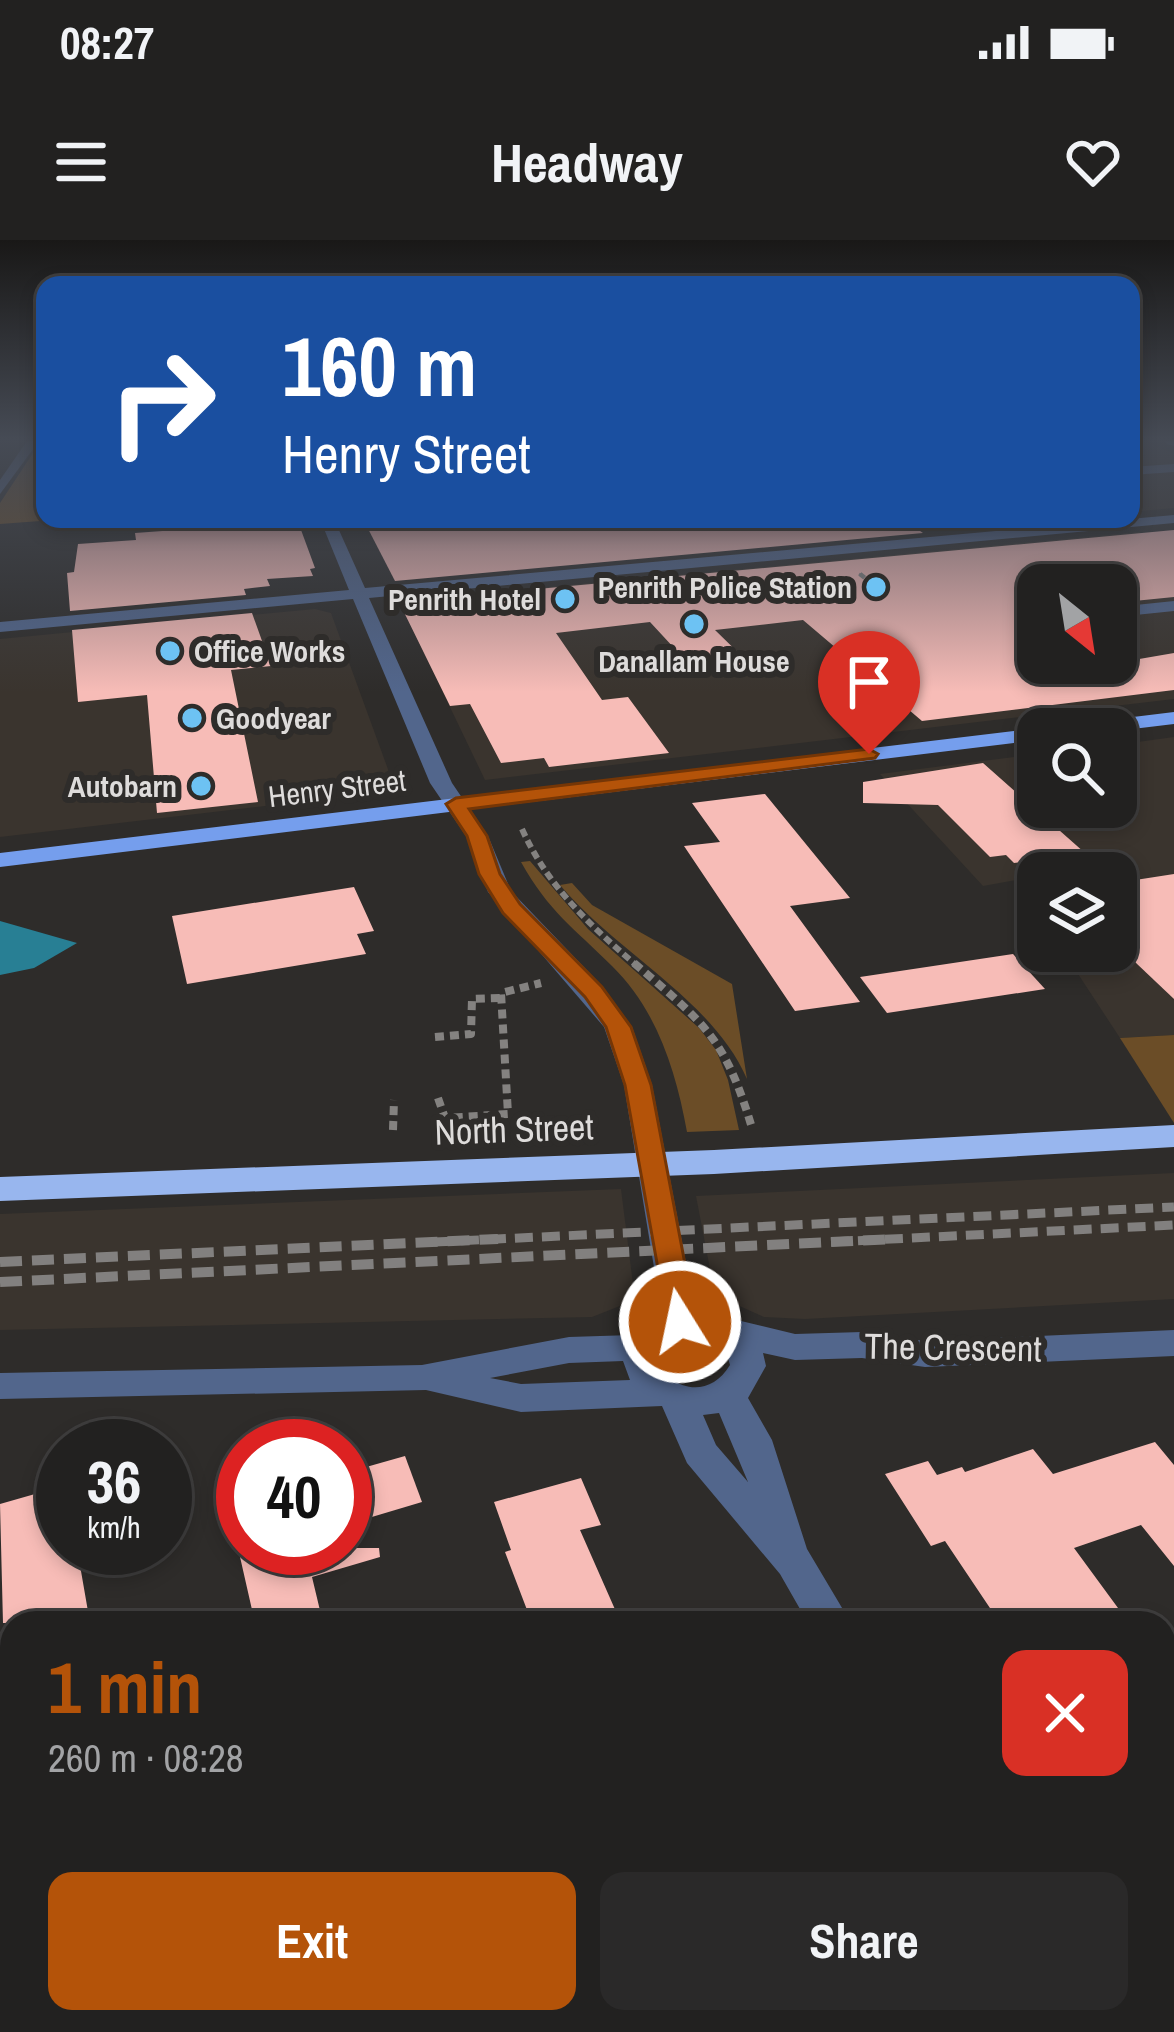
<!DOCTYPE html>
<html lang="en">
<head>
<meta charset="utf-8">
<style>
  :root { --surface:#222120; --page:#2a2929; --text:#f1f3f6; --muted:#a2a3a5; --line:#3f3e3e; --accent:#b45309 }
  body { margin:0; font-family:"Archivo Narrow",sans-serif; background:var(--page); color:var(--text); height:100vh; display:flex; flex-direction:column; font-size:45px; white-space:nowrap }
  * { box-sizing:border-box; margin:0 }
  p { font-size:39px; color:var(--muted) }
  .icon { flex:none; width:66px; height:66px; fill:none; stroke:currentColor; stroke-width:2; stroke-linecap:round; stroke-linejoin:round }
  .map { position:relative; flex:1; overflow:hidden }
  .drawer { position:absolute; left:0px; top:1371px; width:1176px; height:423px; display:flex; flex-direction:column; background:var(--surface); border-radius:36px 36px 0 0; box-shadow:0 6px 18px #0003,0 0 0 3px var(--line) }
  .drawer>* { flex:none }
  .banner { position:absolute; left:36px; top:36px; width:1104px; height:252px; border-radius:24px; box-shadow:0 6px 18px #0003,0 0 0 3px var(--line); background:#1a4fa0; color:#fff; overflow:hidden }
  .needle { width:78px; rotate:150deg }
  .buttons { position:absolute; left:1017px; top:324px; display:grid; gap:24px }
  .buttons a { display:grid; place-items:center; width:120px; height:120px; border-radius:24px; background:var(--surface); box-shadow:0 6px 18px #0003,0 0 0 3px var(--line); font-size:60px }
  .speed { position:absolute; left:36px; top:1179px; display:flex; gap:24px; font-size:60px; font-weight:700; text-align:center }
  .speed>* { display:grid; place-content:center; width:156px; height:156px; border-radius:50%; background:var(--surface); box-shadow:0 6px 18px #0003,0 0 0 3px var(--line); line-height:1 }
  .speed small { font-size:30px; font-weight:400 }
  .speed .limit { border:18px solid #d22; background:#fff; color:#111 }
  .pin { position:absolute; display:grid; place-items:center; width:102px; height:102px; color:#fff; margin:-123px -51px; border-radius:50% 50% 50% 0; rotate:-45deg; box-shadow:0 0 12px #0007 }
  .pin .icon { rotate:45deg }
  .me { position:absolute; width:132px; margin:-66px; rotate:350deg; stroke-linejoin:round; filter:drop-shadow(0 0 9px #0008) }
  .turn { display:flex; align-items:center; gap:42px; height:252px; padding:0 48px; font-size:54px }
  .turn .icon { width:156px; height:156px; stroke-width:2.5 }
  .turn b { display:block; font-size:84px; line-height:102px }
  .round { display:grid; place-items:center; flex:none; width:126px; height:126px; border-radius:24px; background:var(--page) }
  .head { display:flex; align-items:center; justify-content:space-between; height:204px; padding:0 48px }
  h1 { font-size:72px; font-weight:700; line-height:90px; color:var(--accent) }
  .primary-button { display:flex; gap:24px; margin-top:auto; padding:24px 48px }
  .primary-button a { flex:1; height:138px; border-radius:24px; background:var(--accent); color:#fff; font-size:48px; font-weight:700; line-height:138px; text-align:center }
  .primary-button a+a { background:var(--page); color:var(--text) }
  .status { display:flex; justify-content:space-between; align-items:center; height:84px; padding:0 60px; background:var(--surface); direction:ltr }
  .status svg { height:33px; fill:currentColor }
  header { display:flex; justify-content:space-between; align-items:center; height:156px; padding:0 48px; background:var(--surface); font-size:54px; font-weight:700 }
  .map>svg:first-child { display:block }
  .built { fill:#3a342e; fill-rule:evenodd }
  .green { fill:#6b4d27 }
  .water { fill:#287f94 }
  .building { fill:#f7bcb7 }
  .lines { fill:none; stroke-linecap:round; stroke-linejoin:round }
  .path-far3 { stroke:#848280; stroke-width:3; stroke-dasharray:4.5 3; stroke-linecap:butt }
  .path-far2 { stroke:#848280; stroke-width:4.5; stroke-dasharray:6 3; stroke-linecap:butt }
  .path-far1 { stroke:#848280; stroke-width:6; stroke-dasharray:8 4.5; stroke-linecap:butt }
  .path { stroke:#848280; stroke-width:8; stroke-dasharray:9 6; stroke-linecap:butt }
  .minor { fill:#52668c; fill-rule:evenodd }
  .major { fill:#759eed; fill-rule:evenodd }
  .highway { fill:#98b6ee; fill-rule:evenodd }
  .rail-far1 { stroke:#82807f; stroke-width:9; stroke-dasharray:18 9; stroke-linecap:butt }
  .rail { stroke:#82807f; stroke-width:10; stroke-dasharray:22 10; stroke-linecap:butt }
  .route { fill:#b45309; stroke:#753606; stroke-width:3 }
  .poi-dot { fill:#6dc2f3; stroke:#2e2c2a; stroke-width:4.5 }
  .labels { text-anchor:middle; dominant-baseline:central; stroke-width:12; stroke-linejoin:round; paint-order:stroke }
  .far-poi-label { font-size:30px; font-weight:bold; fill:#dedcdb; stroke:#2e2c2a; text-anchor:end }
  .far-street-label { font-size:30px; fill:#dedcdb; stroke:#2e2c2a }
  .street-label { font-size:36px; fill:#dedcdb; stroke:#2e2c2a }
</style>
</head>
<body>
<div class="status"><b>08:27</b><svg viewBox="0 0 49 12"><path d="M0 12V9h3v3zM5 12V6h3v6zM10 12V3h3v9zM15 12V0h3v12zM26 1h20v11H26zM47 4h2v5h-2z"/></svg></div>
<header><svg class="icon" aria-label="menu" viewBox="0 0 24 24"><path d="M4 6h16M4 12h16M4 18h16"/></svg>Headway<svg class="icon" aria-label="heart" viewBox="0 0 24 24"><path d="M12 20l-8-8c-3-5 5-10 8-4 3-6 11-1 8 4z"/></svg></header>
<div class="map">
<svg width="1174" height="1792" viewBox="0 0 1174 1792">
  <rect width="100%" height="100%" fill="#2e2c2a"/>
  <g class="built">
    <path d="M 1131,201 L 1145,201 L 1174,214 L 1174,268 L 1131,272 Z"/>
    <path d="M 1139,292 L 1174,312 L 1174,459 L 485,540 L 399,361 ZM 1038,345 L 1116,345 L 1116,423 L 1038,423 Z"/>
    <path d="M 315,369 L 331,373 L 393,543 L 377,553 L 0,597 L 0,399 Z"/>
    <path d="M 1174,497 L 1174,795 L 1120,798 L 1063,711 L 1116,711 L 1116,633 L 1038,633 L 1038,674 L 1016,640 L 983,646 L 880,534 L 1038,514 L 1038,567 L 1116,567 L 1116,505 Z"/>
    <path d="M 1174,933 L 1174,1059 L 805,1079 L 764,1077 L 715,1055 L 696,956 Z"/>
    <path d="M 621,949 L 635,1060 L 592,1077 L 0,1090 L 0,974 Z"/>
  </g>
  <g class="green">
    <path d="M 41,201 L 45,201 L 45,279 L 67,279 L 0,284 L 0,263 Z"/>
    <path d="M 530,621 L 588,689 L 699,788 L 716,810 L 728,840 L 739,890 L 687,892 C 676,831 657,770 612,726 C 573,687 549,672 521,622 Z"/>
    <path d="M 572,643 L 592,665 L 732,744 L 747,839 C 713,760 617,713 560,645 Z"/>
    <path d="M 1174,795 L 1174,883 L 1120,798 Z"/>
  </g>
  <path class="water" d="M 0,681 L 77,703 L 34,728 L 0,735 Z"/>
  <g class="building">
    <path d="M 188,279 L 297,279 L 315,328 L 310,329 L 313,336 L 267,339 L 270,346 L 244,349 L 246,355 L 70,371 L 67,333 L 74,332 L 78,304 L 136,300 L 135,293 L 190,289 Z"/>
    <path d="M 363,279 L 903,279 L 923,293 L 395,341 Z"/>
    <path d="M 1174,290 L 1174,357 L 1124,362 L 1116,357 L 1116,345 L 1095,345 L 1083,338 L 1038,342 L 1038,423 L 1116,423 L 1174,413 L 1174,450 L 922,481 L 803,380 L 715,390 L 755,429 L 700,436 L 650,382 L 556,393 L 602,460 L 628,457 L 669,513 L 549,527 L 544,518 L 501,523 L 470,464 L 450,466 L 399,362 Z"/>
    <path d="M 252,373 L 271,426 L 231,430 L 258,562 L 157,573 L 147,455 L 78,462 L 72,390 Z"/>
    <path d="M 983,523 L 1085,613 L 1014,623 L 1006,615 L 990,617 L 938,565 L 863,563 L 863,542 Z"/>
    <path d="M 765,554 L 850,658 L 790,666 L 860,762 L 795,771 L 684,606 L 720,602 L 692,563 Z"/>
    <path d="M 1174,634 L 1174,759 L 1116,704 L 1116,643 Z"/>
    <path d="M 354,647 L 374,691 L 357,694 L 366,714 L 187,744 L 172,676 Z"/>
    <path d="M 1013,714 L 1045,749 L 887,773 L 860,737 Z"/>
    <path d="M 1155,1202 L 1174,1225 L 1174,1326 L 1141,1285 L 1074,1308 L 1129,1383 L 1000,1383 L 945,1301 L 931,1306 L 885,1234 L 928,1221 L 937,1235 L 962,1227 L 965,1232 L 1033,1209 L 1053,1234 Z"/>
    <path d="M 405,1216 L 422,1262 L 345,1285 L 345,1233 Z"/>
    <path d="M 581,1238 L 601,1285 L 580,1290 L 621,1383 L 532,1383 L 505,1312 L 511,1310 L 494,1262 Z"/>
    <path d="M 63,1246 L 63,1308 L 77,1308 L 90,1383 L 3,1383 L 0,1264 Z"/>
    <path d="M 238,1308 L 379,1308 L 380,1317 L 312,1337 L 323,1383 L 255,1383 Z"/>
  </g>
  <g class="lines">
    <path class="path-far3" d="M 859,334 L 864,337"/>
    <path class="path-far2" d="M 860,334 L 871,343 L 861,351"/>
    <path class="path-far1" d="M 522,589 C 548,647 590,685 637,726"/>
    <g class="path">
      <path d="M 634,723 C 704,783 725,797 752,888"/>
      <path d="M 435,797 L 471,794 L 472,759 L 501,758"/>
      <path d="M 438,858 L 445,878 L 508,874 L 501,753 L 541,743"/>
      <path d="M 393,890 L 394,860"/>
    </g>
    <g class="minor">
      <path d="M 27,201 L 39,201 L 0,254 L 0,240 Z"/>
      <path d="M 1165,201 L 1174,201 L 1174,206 L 1167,204 Z"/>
      <path d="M 1174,224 L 1174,232 L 1131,235 L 1131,227 Z"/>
      <path d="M 1174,275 L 1174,283 L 369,358 L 452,543 L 488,596 L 511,651 L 602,746 L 632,787 L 652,845 L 695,1070 L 795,1094 L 862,1092 L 925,1101 L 1174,1090 L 1174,1116 L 925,1127 L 862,1118 L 795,1120 L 763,1113 L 766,1126 L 748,1158 L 772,1200 L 807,1309 L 851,1383 L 808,1383 L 780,1334 L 687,1223 L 662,1166 L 521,1172 L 426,1150 L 0,1159 L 0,1133 L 422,1125 L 569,1097 L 632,1095 L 636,1087 L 662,1076 L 624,845 L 604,787 L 488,652 L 466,596 L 430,543 L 353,359 L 0,392 L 0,382 L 349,350 L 320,279 L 334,279 L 365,348 ZM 684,1094 C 708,1095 725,1101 730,1125 C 709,1160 668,1152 656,1114 L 661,1105 ZM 623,1121 L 630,1140 L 521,1144 L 490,1138 L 569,1123 ZM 719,1173 L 748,1242 L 716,1205 L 703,1175 Z"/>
      <path d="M 1174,361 L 1174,371 L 1116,377 L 1116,367 Z"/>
      <path d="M 1034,1782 L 1088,1782 L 1092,1792 L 1038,1792 Z"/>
    </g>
    <g class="major">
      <path d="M 1174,472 L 1174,484 L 1116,491 L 1074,489 L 1084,483 Z"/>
      <path d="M 1038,488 L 1042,489 L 1038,489 L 1038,500 L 0,627 L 0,613 Z"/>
    </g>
    <path class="highway" d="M 1174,885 L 1174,907 L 714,934 L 0,961 L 0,937 L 714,910 Z"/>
    <g class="rail-far1">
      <path d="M 434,1002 L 1174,967"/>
      <path d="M 831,1002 L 1174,985"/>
    </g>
    <g class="rail">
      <path d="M 0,1022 L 498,999"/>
      <path d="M 0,1042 L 893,999"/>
    </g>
  </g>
  <linearGradient id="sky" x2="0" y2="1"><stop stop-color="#191817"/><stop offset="0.44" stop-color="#464b55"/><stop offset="1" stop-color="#464b55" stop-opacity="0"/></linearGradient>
  <rect width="1174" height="452" fill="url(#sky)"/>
  <path class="route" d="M 869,509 L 878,514 L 875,518 L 469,569 L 487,596 L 500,634 L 520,664 L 602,747 L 631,787 L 651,845 L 696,1082 L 691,1090 L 669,1090 L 625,845 L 606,787 L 585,757 L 503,673 L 479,634 L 467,596 L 446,564 L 456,558 Z"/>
  <g class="poi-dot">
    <circle cx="876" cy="347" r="12"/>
    <circle cx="565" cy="359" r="12"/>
    <circle cx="694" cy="384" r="12"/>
    <circle cx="170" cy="411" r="12"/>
    <circle cx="192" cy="478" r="12"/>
    <circle cx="201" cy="546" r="12"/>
  </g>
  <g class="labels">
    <g class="far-poi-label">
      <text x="852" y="347">Penrith Police Station</text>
      <text x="541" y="359">Penrith Hotel</text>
      <text x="194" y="411" text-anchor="start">Office Works</text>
      <text x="694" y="421" text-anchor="middle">Danallam House</text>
      <text x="216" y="478" text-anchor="start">Goodyear</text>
      <text x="177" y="546">Autobarn</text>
    </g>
    <g class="far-street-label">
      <text transform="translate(337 548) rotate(-7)">Henry Street</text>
    </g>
    <g class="street-label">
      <text transform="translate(514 889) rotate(-2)">North Street</text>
      <text transform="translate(953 1107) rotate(1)">The Crescent</text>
    </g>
  </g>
</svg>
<div class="buttons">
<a><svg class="needle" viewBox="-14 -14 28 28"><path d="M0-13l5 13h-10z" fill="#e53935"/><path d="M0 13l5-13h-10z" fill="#a2a3a5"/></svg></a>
<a><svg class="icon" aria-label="search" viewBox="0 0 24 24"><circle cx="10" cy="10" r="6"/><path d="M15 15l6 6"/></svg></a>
<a><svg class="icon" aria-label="layers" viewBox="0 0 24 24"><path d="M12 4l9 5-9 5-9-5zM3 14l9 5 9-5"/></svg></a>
</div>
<div class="speed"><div>36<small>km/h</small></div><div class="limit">40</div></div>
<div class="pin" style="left:869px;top:514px;background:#d93025"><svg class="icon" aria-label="arrive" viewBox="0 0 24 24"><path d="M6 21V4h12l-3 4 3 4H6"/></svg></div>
<svg class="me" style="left:680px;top:1082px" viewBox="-20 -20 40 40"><circle r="17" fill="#b45309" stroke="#fff" stroke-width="3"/><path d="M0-11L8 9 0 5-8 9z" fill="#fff"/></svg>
<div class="banner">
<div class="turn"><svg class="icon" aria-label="right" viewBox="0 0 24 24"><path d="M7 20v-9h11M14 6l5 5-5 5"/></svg><div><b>160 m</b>Henry Street</div></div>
</div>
<section class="drawer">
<div class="head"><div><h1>1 min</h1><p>260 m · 08:28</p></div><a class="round" style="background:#d93025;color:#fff"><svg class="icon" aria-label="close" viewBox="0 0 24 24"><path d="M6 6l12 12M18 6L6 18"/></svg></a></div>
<div class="primary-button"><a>Exit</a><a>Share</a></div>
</section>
</div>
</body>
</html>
